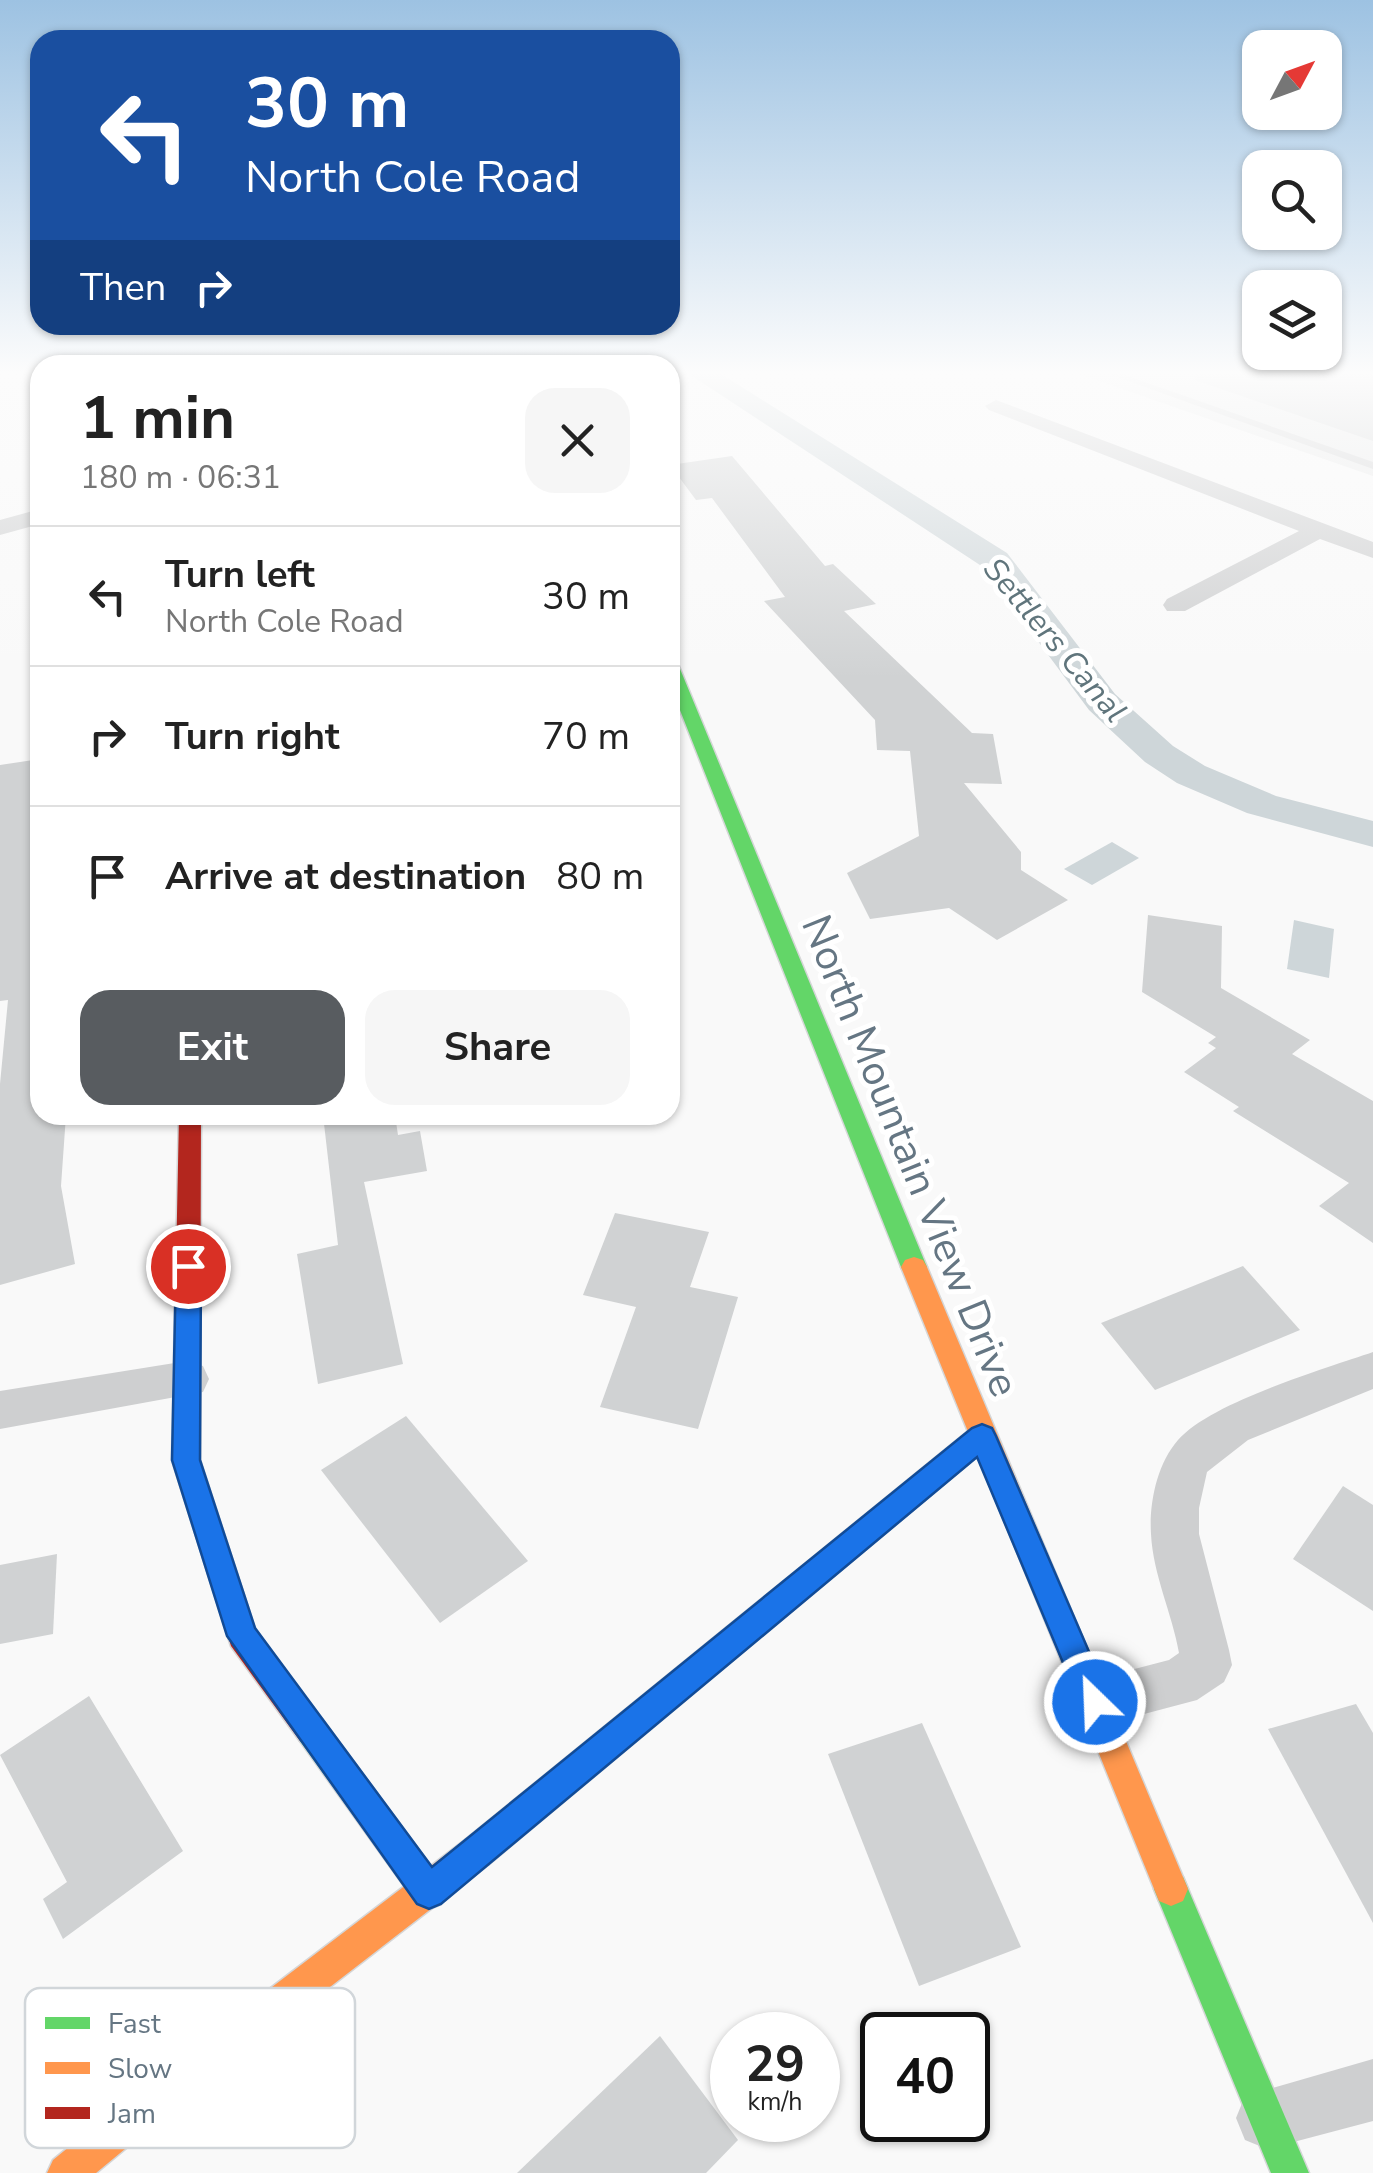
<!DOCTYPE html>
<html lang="en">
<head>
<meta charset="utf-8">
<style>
  :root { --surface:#fff; --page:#f6f6f6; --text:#222; --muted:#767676; --line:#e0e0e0; --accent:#585c60 }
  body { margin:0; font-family:"Nunito Sans",sans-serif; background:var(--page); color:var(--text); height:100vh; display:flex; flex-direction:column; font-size:38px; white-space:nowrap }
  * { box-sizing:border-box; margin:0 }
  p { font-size:32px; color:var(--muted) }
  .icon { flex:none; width:55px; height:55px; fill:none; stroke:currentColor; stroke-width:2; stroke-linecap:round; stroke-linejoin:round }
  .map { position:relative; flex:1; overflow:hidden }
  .side { position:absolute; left:30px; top:355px; width:650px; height:770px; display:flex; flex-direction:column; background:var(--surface); border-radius:30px; box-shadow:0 2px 8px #0004 }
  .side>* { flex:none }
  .top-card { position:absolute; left:30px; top:30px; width:650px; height:305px; border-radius:30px; box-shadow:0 2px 8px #0004; background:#1a4fa0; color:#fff; overflow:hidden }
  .needle { width:65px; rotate:49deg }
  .tools { position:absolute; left:1242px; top:30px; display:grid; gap:20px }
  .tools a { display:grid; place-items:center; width:100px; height:100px; border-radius:20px; background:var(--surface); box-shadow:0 2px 8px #0004; font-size:50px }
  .speed { position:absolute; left:710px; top:2012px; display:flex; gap:20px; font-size:50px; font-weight:700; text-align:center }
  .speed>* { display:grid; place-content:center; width:130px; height:130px; border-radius:50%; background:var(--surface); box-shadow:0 2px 8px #0004; line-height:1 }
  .speed small { font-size:25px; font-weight:400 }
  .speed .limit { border:5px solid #111; border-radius:15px; background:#fff; color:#111 }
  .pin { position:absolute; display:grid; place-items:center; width:85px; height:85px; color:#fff; margin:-42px; border:5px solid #fff; border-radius:50%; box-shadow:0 2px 10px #0007 }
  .me { position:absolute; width:110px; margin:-55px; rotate:336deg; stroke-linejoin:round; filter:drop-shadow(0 0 8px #0008) }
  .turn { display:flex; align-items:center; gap:35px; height:210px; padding:0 50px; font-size:45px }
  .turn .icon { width:130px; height:130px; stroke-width:2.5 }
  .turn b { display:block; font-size:70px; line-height:85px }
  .then { display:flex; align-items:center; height:95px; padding:0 50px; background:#0003; gap:20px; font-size:38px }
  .round { display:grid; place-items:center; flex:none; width:105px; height:105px; border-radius:30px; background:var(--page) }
  .summary { display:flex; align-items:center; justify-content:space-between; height:170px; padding:0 50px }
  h1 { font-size:60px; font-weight:700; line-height:75px }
  .button { display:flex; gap:20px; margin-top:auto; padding:20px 50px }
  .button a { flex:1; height:115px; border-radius:30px; background:var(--accent); color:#fff; font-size:40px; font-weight:700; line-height:115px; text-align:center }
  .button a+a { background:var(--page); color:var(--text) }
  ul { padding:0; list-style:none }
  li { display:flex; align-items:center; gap:30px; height:140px; padding:0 50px; border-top:2px solid var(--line) }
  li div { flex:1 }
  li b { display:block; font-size:38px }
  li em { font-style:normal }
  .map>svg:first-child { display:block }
  .built { fill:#e8e9e9 }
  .water { fill:#ced6d9 }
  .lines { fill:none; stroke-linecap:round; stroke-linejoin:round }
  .canal { fill:#ced6d9; fill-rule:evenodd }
  .building { fill:#d0d2d3 }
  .fast-casing { stroke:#d5d6d7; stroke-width:3 }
  .slow-casing { stroke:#d5d6d7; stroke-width:3 }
  .jam-casing { stroke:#d5d6d7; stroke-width:3 }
  .lane { fill:#cecfd0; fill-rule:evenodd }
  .street { fill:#cecfd0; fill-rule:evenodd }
  .fast { fill:#63d668; fill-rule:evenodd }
  .slow { fill:#ff974d; fill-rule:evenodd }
  .jam { fill:#b3261e; fill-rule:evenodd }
  .route { fill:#1a73e8; stroke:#114b97; stroke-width:2.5 }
  .labels { text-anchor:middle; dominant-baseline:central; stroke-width:10; stroke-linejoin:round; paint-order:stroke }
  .far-water-label { font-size:32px; font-style:italic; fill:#60757c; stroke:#fff }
  .near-street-label { font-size:42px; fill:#657683; stroke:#fff }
  .key { fill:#fff; stroke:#d1d6da; stroke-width:2.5 }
  .key-label { font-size:28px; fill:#657683 }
</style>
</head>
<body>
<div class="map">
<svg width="1373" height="2173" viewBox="0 0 1373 2173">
  <rect width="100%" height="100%" fill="#f9f9f9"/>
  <path class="built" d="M 1079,374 L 1373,374 L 1373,476 Z"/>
  <g class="water">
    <path d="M 1112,842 L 1139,858 L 1092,885 L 1064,869 Z"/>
    <path d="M 1294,920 L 1334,929 L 1329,978 L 1287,969 Z"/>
  </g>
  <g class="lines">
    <path class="canal" d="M 689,374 L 721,374 L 1007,553 L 1115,694 L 1173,746 L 1205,766 L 1276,796 L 1373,821 L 1373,847 L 1247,813 L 1177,783 L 1145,762 L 1089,710 L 983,567 Z"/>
  </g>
  <g class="building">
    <path d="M 1196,374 L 1373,374 L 1373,441 L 1195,380 Z"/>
    <path d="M 732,456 L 825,566 L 833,564 L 876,604 L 844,611 L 972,733 L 993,734 L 1002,784 L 964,783 L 1021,852 L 1021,870 L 1068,900 L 997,940 L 949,908 L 870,919 L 847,873 L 919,836 L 910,751 L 877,750 L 875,720 L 764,601 L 785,597 L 712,498 L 696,500 L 670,465 Z"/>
    <path d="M 40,759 L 40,1115 L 66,1115 L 61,1186 L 75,1264 L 0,1285 L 0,1084 L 8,1000 L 0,1001 L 0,765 Z"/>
    <path d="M 1148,915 L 1222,926 L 1221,988 L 1310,1040 L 1292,1054 L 1373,1101 L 1373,1243 L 1319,1206 L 1349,1183 L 1233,1111 L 1239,1107 L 1184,1072 L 1216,1048 L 1208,1043 L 1216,1037 L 1142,992 Z"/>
    <path d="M 323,1115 L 395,1115 L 398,1135 L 420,1131 L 427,1171 L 364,1182 L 403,1364 L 318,1384 L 297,1254 L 338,1245 Z"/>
    <path d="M 615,1213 L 709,1232 L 690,1287 L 738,1297 L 698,1429 L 600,1407 L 636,1307 L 583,1295 Z"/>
    <path d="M 1243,1266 L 1300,1330 L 1155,1390 L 1101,1323 Z"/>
    <path d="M 406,1416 L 528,1561 L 440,1623 L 321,1470 Z"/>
    <path d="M 1343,1486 L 1373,1505 L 1373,1611 L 1293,1559 Z"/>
    <path d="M 57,1554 L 53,1634 L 0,1644 L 0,1565 Z"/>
    <path d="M 89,1696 L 183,1851 L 63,1939 L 43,1899 L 67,1882 L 0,1755 Z"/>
    <path d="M 1356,1704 L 1373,1733 L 1373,1923 L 1268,1729 Z"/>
    <path d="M 922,1723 L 1021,1947 L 919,1986 L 828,1754 Z"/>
    <path d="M 660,2036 L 738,2140 L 706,2173 L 517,2173 Z"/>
  </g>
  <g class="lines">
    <defs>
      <g id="fast">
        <path d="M 670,659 L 678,664 L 927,1267 L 923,1274 L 914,1277 L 905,1274 L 901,1267 L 670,685 Z"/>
        <path d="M 311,1714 L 322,1719 L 441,1880 L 446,1892 L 441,1904 L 429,1909 L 417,1904 L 300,1741 L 295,1730 L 300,1719 Z"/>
        <path d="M 1171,1872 L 1183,1877 L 1309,2173 L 1271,2173 L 1154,1889 L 1159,1877 Z"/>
      </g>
      <g id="slow">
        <path d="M 914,1257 L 923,1260 L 927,1267 L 1188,1889 L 1183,1901 L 1171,1906 L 1159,1901 L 901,1267 L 905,1260 Z"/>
        <path d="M 477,1835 L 489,1840 L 494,1852 L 489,1864 L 189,2096 L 96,2173 L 47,2173 L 53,2160 L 163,2070 L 465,1840 Z"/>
      </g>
      <g id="jam">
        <path d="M 179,1115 L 201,1115 L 200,1460 L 255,1629 L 327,1730 L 322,1741 L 311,1746 L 300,1741 L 231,1646 L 172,1460 Z"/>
        <path d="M 982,1424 L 992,1428 L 996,1436 L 992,1444 L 489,1864 L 477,1869 L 465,1864 L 460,1852 L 465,1840 L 972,1428 Z"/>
      </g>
    </defs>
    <use href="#fast" class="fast-casing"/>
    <use href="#slow" class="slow-casing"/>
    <use href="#jam" class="jam-casing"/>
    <path class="lane" d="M 1109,374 L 1122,374 L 1373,462 L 1373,469 Z"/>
    <g class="street">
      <path d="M 996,400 L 1373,542 L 1373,558 L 1320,539 L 1185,611 L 1167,611 L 1163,605 L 1167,599 L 1299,531 L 989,410 L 985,406 Z"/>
      <path d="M 40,509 L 40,524 L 0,535 L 0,520 Z"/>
      <path d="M 1373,1352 L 1373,1389 L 1248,1440 L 1207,1472 L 1199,1508 L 1199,1534 L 1229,1650 L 1232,1665 L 1224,1682 L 1197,1700 L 1095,1727 L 1077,1720 L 1069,1702 L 1077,1684 L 1169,1660 L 1179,1653 C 1172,1613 1153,1575 1151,1534 C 1149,1503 1157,1464 1178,1440 C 1211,1402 1324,1369 1373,1352 Z"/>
      <path d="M 187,1361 L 203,1366 L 209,1379 L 203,1392 L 0,1429 L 0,1391 Z"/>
      <path d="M 1373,2059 L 1373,2121 L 1267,2149 L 1245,2140 L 1236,2118 L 1245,2096 Z"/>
    </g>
    <use href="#fast" class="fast"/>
    <use href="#slow" class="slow"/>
    <use href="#jam" class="jam"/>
  </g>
  <linearGradient id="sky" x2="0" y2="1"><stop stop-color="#9dc2e2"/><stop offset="0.55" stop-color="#fcfcfc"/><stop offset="1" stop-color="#fcfcfc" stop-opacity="0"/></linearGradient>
  <rect width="1373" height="678" fill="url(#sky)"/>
  <path class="route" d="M 188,1256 L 197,1259 L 201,1266 L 200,1460 L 255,1628 L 432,1867 L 972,1428 L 982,1424 L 992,1428 L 996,1436 L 1106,1691 L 1111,1702 L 1106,1713 L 1095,1717 L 1084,1713 L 977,1457 L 441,1904 L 429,1909 L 417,1904 L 227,1636 L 172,1460 L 176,1266 L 180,1259 Z"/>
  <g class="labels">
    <g class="far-water-label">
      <text transform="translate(1055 640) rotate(50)">Settlers Canal</text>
    </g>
    <g class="near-street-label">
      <text transform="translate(910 1156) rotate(68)">North Mountain View Drive</text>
    </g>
  </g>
  <rect x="25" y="1988" width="330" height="160" rx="15" class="key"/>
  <rect x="45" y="2017" width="45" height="12" fill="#63d668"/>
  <rect x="45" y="2062" width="45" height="12" fill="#ff974d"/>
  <rect x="45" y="2107" width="45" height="12" fill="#b3261e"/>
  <g class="key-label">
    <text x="108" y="2033">Fast</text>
    <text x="108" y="2078">Slow</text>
    <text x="108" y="2123">Jam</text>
  </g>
</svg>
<div class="tools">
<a><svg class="needle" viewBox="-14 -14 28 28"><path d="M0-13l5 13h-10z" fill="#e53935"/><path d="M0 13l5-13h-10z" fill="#767676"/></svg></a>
<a><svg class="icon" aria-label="search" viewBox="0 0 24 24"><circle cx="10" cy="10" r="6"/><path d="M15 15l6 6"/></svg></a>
<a><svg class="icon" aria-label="layers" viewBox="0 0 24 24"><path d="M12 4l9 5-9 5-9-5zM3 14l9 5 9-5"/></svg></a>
</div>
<div class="speed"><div>29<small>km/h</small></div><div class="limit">40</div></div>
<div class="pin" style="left:188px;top:1266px;background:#d93025"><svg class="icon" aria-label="arrive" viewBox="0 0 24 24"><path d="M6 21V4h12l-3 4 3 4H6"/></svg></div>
<svg class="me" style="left:1095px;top:1702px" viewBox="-20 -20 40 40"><circle r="17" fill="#1a73e8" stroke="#fff" stroke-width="3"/><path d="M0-11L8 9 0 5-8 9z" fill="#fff"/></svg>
<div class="top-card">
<div class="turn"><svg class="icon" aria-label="left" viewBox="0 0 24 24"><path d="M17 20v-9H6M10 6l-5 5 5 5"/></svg><div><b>30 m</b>North Cole Road</div></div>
<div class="then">Then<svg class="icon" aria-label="right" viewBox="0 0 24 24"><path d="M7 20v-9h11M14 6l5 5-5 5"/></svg></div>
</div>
<section class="side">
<div class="summary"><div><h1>1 min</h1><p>180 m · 06:31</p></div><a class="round"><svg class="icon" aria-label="close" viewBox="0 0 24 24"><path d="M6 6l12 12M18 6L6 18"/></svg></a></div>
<ul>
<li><svg class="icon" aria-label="left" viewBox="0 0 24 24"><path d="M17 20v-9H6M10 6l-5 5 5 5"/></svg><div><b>Turn left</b><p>North Cole Road</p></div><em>30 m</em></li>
<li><svg class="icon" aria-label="right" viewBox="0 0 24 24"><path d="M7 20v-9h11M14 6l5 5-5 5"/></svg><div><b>Turn right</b></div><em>70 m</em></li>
<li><svg class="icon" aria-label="arrive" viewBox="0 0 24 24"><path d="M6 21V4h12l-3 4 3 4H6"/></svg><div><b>Arrive at destination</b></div><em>80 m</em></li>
</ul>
<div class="button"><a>Exit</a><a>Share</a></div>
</section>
</div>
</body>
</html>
